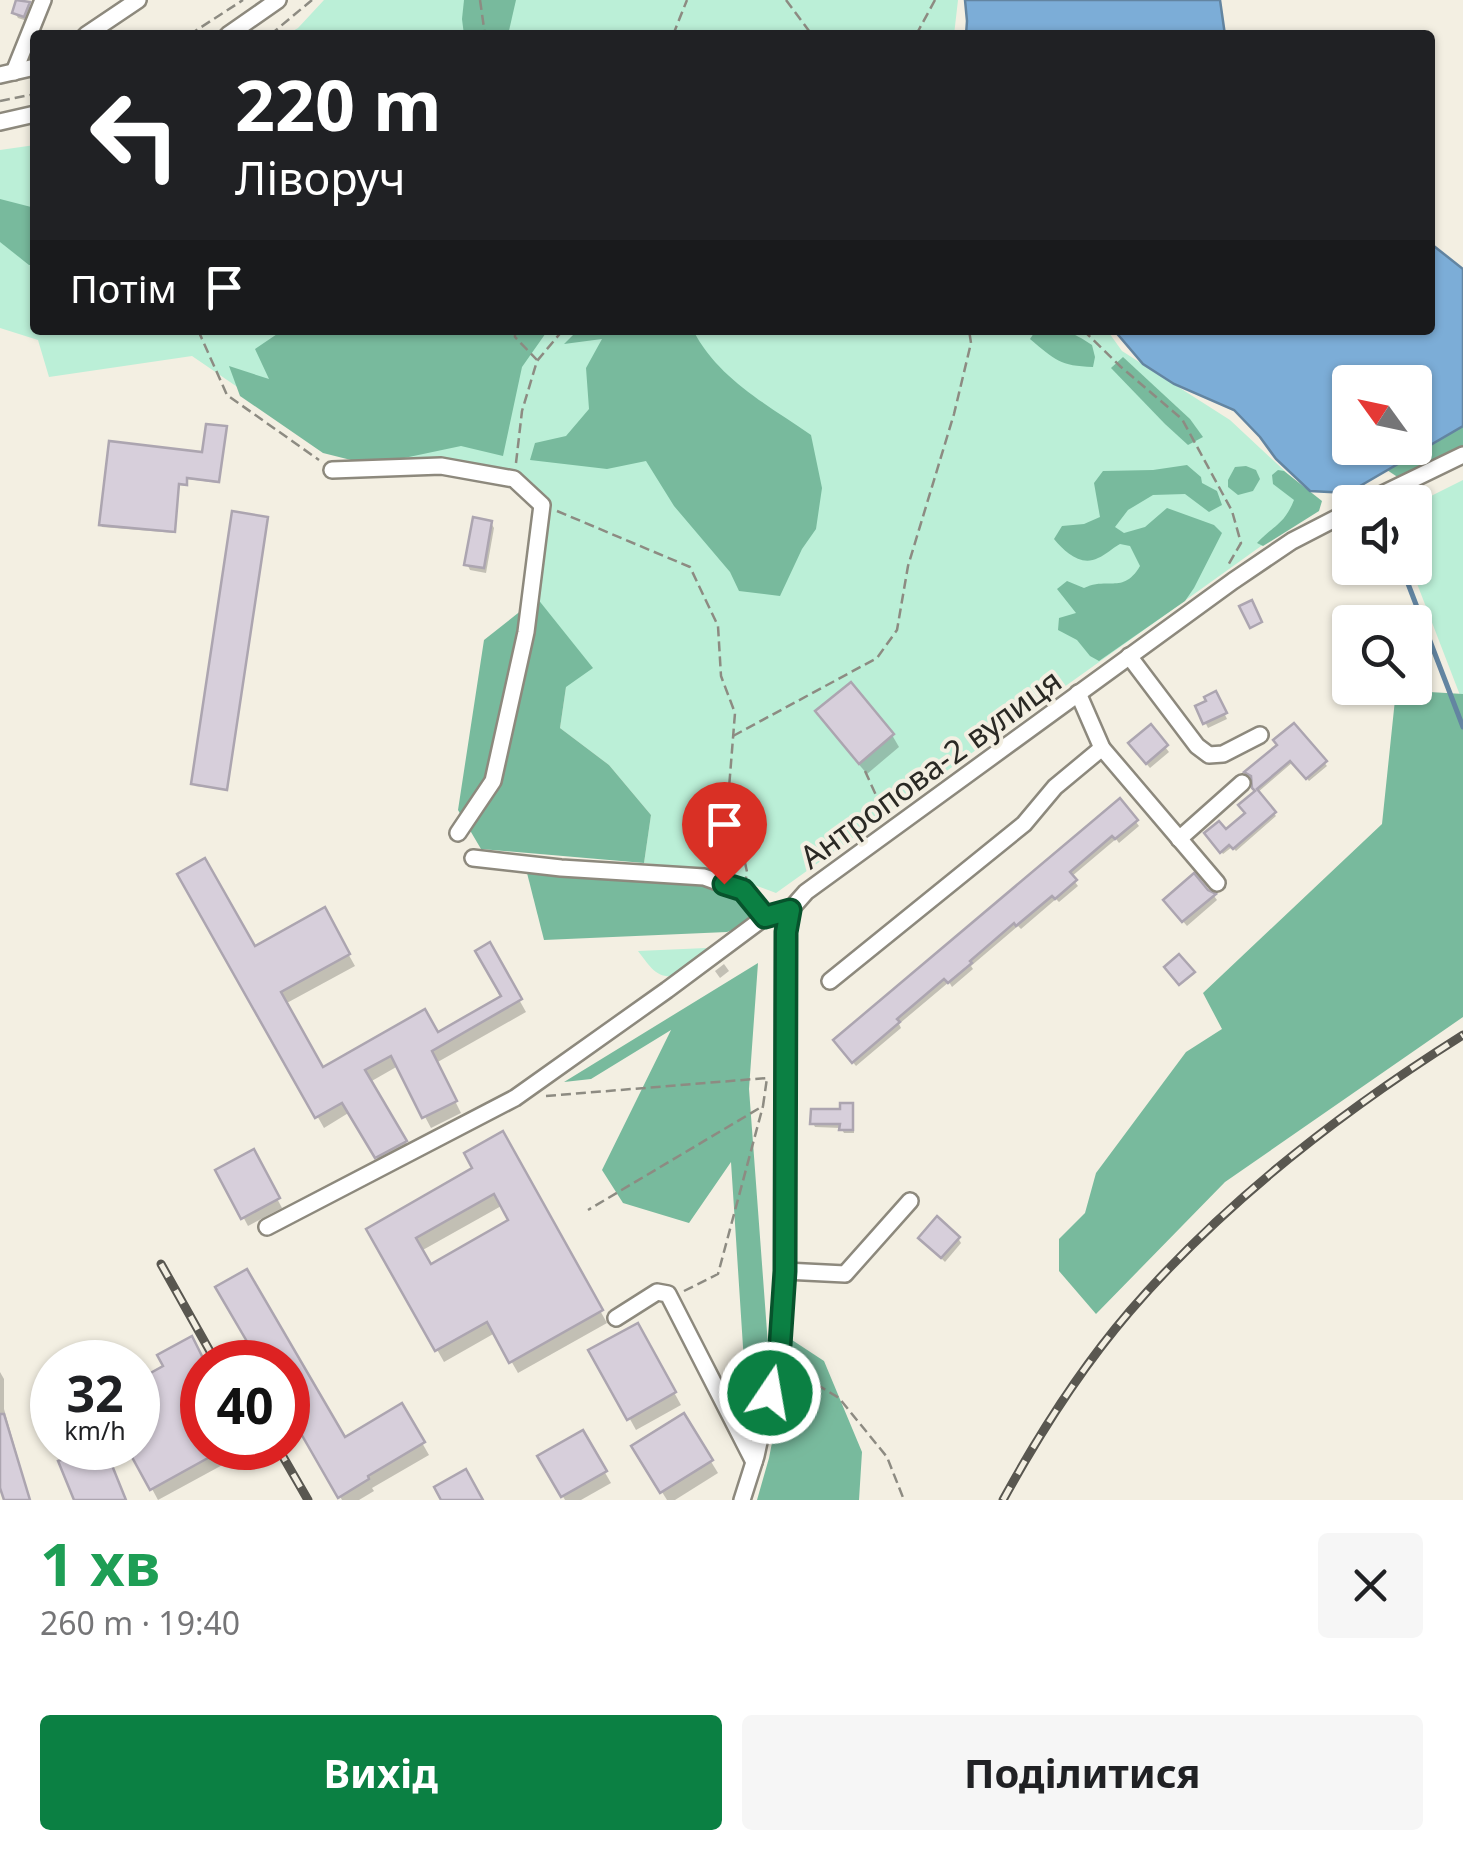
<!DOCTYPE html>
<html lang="uk">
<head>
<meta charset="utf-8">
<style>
  :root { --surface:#fff; --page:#f6f6f6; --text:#202124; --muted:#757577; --accent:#0b8043 }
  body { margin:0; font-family:"Noto Sans",sans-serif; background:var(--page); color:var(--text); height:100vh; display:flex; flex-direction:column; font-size:38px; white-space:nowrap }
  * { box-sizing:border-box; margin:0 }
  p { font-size:32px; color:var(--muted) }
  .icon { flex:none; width:55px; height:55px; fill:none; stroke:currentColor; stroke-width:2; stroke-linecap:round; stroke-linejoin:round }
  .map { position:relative; height:1500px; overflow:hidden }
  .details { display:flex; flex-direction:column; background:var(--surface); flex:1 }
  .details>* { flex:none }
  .top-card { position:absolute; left:30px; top:30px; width:1405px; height:305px; border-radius:10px; box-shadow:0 2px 8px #0004; background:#202124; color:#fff; overflow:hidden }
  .needle { width:65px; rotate:303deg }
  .controls { position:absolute; left:1332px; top:365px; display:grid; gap:20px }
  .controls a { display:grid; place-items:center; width:100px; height:100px; border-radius:10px; background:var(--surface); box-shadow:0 2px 8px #0004; font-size:50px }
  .speed { position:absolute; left:30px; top:1340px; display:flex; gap:20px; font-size:50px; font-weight:700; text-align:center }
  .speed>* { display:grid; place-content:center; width:130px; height:130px; border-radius:50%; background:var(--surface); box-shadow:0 2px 8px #0004; line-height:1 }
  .speed small { font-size:25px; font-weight:400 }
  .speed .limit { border:15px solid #d22; background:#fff; color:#111 }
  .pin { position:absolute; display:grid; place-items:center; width:85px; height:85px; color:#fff; margin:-102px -42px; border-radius:50% 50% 50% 0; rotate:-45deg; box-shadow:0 0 10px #0007 }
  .pin .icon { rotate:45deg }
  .me { position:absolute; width:110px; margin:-55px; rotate:12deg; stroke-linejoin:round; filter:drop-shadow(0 0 8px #0008) }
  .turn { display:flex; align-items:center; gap:35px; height:210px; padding:0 40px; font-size:45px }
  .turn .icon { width:130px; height:130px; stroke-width:2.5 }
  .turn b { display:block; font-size:70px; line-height:85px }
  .then { display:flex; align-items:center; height:95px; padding:0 40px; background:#0003; gap:20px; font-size:38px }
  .round { display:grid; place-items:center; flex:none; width:105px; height:105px; border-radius:10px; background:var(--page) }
  .head { display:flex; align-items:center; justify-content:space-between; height:170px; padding:0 40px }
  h1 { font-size:60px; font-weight:700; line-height:75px; color:#1e9e55 }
  .cta { display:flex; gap:20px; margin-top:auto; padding:20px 40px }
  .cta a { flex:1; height:115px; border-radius:10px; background:var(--accent); color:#fff; font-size:40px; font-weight:700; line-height:115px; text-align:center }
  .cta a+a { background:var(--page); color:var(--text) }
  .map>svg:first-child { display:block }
  .green { fill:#bbefd7 }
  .forest { fill:#78ba9d }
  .water { fill:#7cadd7; stroke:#6385a1; stroke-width:2.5; fill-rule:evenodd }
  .shadow { fill:#0003; fill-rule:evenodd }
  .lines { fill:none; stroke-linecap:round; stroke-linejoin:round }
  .stream { stroke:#6385a1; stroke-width:5 }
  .building { fill:#d7cfdb; stroke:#aca5b0; stroke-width:2.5; fill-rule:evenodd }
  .minor-casing { stroke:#8d897d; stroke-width:20 }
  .path { stroke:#8d8b82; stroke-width:2.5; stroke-dasharray:10 5; stroke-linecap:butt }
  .minor { stroke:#fff; stroke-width:15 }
  .rail-casing { stroke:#595750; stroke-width:9 }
  .rail { stroke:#f3efe2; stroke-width:5; stroke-dasharray:15; stroke-linecap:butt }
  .route-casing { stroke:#07532c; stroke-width:25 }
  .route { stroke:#0b8043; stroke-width:18 }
  .labels { text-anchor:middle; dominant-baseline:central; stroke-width:8; stroke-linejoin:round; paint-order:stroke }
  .street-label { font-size:32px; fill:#2a2924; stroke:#f3efe2 }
</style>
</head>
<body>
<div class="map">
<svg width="1463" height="1500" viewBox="0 0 1463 1500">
  <rect width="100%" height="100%" fill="#f3efe2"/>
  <g class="green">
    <path d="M 324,0 L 958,0 L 954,35 L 286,35 L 298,28 Z"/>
    <path d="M 35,145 L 35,330 L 1107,330 L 1122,351 L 1230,420 L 1320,504 L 776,893 L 716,871 L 644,863 L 651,815 L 609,765 L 560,728 L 566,687 L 537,598 L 548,501 L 514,469 L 340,457 L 192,356 L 49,377 L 38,340 L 0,328 L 0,150 Z"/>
    <path d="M 1463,480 L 1463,703 L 1411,568 L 1415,568 L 1415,504 Z"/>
    <path d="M 706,948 L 708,951 L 675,976 C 656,979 649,965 638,951 Z"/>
  </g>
  <g class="forest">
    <path d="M 464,0 L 516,0 L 508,35 L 464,35 L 462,19 Z"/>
    <path d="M 0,199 L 35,208 L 35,265 L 29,265 L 0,242 Z"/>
    <path d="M 283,330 L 548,330 L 522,367 L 503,456 L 461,446 L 371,465 L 323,453 L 240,396 L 229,366 L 269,379 L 255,349 Z"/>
    <path d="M 578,330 L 693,330 C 718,379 768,405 811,435 L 822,488 L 816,529 L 802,549 L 780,596 L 739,591 L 730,572 L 674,506 L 646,461 L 607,469 L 530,460 L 535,443 L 566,436 L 589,409 L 586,368 L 602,339 L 564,344 Z"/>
    <path d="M 1036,330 C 1064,330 1068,329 1092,345 L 1095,357 L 1093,367 C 1060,366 1055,360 1030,339 Z"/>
    <path d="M 1123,357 L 1190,419 L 1203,437 L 1188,445 L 1165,424 L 1111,368 Z"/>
    <path d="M 1463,426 L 1463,447 L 1399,478 L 1387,470 Z"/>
    <path d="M 1187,465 L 1201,477 L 1202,483 L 1217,491 L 1222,505 L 1209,512 L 1185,494 L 1153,495 L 1128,510 L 1115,527 L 1124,533 L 1145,527 L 1167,508 L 1214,525 L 1222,533 L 1194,588 L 1185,601 L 1099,661 L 1090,656 L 1077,640 L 1058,630 L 1059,618 L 1076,613 L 1057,589 L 1067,581 L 1084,588 C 1108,576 1123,595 1140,566 L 1130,546 L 1120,544 C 1112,548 1106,555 1098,558 C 1081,567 1065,552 1054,539 L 1062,526 L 1084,524 L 1100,517 L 1094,483 L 1103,471 L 1153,470 Z"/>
    <path d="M 1246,466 L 1256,470 L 1260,479 L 1253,491 L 1238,495 L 1228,487 L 1228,480 L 1235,467 Z"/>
    <path d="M 1278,470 L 1284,471 L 1322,501 L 1319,511 L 1263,546 L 1257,543 C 1274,525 1284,525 1294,500 L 1273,484 L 1272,475 Z"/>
    <path d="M 537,598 L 593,668 L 566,687 L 560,728 L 609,765 L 651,815 L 644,863 L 481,849 L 458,810 L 484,640 Z"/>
    <path d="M 1396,690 L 1463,694 L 1463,1017 L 1225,1182 L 1096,1314 L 1059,1271 L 1059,1239 L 1085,1213 L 1096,1173 L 1186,1052 L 1222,1029 L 1203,993 L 1382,824 Z"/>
    <path d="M 527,873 L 704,880 C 725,888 742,896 757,915 L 742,926 L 727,932 L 544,940 Z"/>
    <path d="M 758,963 L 749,1089 L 768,1345 L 744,1362 L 731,1162 L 689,1223 L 623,1203 L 602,1170 L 671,1030 L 591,1079 L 564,1082 Z"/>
    <path d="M 792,1340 L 824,1361 L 862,1452 L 859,1500 L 757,1500 L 769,1458 Z"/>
  </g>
  <g class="water">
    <path d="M 965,0 L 1220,0 L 1225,35 L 966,35 L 967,21 Z"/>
    <path d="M 1430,243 L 1463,269 L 1463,426 L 1348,493 L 1310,491 L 1276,459 L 1260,437 L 1234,410 L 1174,384 L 1143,364 L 1114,330 L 1430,330 ZM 1350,382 L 1415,382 L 1415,448 L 1350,448 Z"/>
  </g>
  <g class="shadow">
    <path d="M 28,4 L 31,9 L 27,21 L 18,18 L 15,13 Z"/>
    <path d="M 226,430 L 219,483 L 187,479 L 186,486 L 179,485 L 174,533 L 102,527 L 101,525 L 204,454 Z"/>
    <path d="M 267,521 L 227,790 L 195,786 L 194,784 Z"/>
    <path d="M 491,523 L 494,528 L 486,573 L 470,570 L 467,564 Z"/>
    <path d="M 1350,627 L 1350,641 L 1345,642 L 1341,629 Z"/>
    <path d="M 1215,694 L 1227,719 L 1208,728 L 1198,708 Z"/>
    <path d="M 819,712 L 892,735 L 899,747 L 867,774 L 825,724 Z"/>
    <path d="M 1294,726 L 1327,766 L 1309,781 L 1293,762 L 1257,793 L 1276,816 L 1236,851 L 1232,847 L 1223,854 L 1207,834 L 1219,824 L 1226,833 L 1248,814 L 1241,805 L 1257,792 L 1254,778 L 1248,773 L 1279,746 L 1276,741 Z"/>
    <path d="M 1150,728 L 1169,752 L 1150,768 L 1134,749 Z"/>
    <path d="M 1120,801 L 1139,826 L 1119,843 L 1116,839 L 1071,877 L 1078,886 L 1059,902 L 1056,899 L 1021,929 L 1018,926 L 971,966 L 973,969 L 952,987 L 949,982 L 899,1024 L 901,1028 L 856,1066 L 839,1046 Z"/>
    <path d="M 181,875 L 254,949 L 324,911 L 355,966 L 285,1004 L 323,1070 L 437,1035 L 504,997 L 489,946 L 526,1012 L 436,1063 L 461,1113 L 431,1128 L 398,1066 L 370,1082 L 412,1153 L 383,1168 L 350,1112 L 324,1128 Z"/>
    <path d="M 1207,892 L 1214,896 L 1217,900 L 1187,926 L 1169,905 Z"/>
    <path d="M 724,964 L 729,971 L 720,978 L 715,971 Z"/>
    <path d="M 852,1106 L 854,1110 L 854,1133 L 844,1133 L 841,1128 L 815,1127 L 813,1123 L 842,1112 Z"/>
    <path d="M 502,1135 L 607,1323 L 518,1373 L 495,1333 L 444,1362 L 370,1230 L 476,1169 ZM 503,1205 L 512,1221 L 430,1267 L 421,1251 Z"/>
    <path d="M 253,1153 L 282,1208 L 248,1226 L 219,1171 Z"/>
    <path d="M 921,1238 L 958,1238 L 961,1243 L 945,1262 Z"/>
    <path d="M 246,1272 L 344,1440 L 401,1406 L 429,1455 L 372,1488 L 374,1491 L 359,1500 L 342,1500 L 288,1407 L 288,1362 L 262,1362 L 218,1288 Z"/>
    <path d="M 637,1326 L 681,1405 L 636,1430 L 592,1351 Z"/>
    <path d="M 191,1340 L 204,1362 L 202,1448 L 248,1448 L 250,1450 L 158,1500 L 130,1448 L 138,1448 L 138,1383 L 167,1367 Z"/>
    <path d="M 0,1372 L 4,1379 L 4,1409 L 30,1500 L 7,1500 L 0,1480 Z"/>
    <path d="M 683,1416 L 718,1473 L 675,1500 L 667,1500 L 634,1447 Z"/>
    <path d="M 582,1433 L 611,1483 L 581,1500 L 565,1500 L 540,1457 Z"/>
  </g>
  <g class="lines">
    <path class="stream" d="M 1402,568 L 1463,727"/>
  </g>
  <g class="building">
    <path d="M 16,0 L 30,2 L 24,17 L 12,13 Z"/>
    <path d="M 206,424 L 227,426 L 219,482 L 187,478 L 187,485 L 179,484 L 175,532 L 99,525 L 109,441 L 202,452 Z"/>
    <path d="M 232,511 L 268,517 L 227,790 L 191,784 Z"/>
    <path d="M 473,517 L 492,521 L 484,568 L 464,565 Z"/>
    <path d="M 1252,600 L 1262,622 L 1250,628 L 1239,606 Z"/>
    <path d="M 851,682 L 894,734 L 859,764 L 815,711 Z"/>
    <path d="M 1216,691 L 1227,713 L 1203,724 L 1195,706 L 1206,701 L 1204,697 Z"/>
    <path d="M 1294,723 L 1327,761 L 1306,779 L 1290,761 L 1257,789 L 1276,812 L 1233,849 L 1229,845 L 1220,853 L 1204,833 L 1219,821 L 1226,829 L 1245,813 L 1238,805 L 1255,791 L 1252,788 L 1251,776 L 1244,772 L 1277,745 L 1273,740 Z"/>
    <path d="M 1151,724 L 1168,745 L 1146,764 L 1128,743 Z"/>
    <path d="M 1120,798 L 1138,820 L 1115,839 L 1112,836 L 1070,872 L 1077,880 L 1055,899 L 1052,896 L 1016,926 L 1014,923 L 970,961 L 972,963 L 948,983 L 944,979 L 897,1019 L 900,1022 L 852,1063 L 833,1040 Z"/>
    <path d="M 205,858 L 255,946 L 325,907 L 350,954 L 281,992 L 323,1067 L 425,1009 L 438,1032 L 501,996 L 475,951 L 490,942 L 522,999 L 432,1051 L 457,1101 L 422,1118 L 391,1056 L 365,1070 L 407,1141 L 375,1158 L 342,1103 L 315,1118 L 177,874 Z"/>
    <path d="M 1194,873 L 1208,890 L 1216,894 L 1182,922 L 1163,900 Z"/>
    <path d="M 1179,954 L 1195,972 L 1179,985 L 1164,967 Z"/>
    <path d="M 840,1103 L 853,1103 L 853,1130 L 839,1130 L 840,1124 L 810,1124 L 811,1109 L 840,1109 Z"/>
    <path d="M 503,1131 L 603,1310 L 509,1363 L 487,1322 L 435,1351 L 366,1229 L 472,1168 L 464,1153 ZM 494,1194 L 508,1220 L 431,1264 L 416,1238 Z"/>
    <path d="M 254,1149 L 280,1198 L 241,1219 L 215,1170 Z"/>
    <path d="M 937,1216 L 960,1237 L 941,1258 L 918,1238 Z"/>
    <path d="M 247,1269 L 345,1437 L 402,1403 L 425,1442 L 368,1476 L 369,1479 L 338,1498 L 288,1411 L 288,1362 L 259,1362 L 215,1287 Z"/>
    <path d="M 638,1323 L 676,1392 L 627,1420 L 588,1350 Z"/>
    <path d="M 192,1336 L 202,1356 L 202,1448 L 226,1448 L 150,1490 L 127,1448 L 138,1448 L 138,1380 L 163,1366 L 157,1355 Z"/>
    <path d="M 684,1413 L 713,1460 L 660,1493 L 631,1446 Z"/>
    <path d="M 0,1414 L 4,1414 L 30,1500 L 4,1500 L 0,1488 Z"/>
    <path d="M 583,1430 L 607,1471 L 561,1497 L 537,1456 Z"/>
    <path d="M 91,1448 L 105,1448 L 126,1500 L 74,1500 L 58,1461 Z"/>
    <path d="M 466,1469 L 483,1500 L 441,1500 L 434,1487 Z"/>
  </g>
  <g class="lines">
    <defs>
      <g id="minor">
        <path d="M 86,35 L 138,0"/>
        <path d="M 228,35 L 278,0"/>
        <path d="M 14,72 L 43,0"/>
        <path d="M 0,75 L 35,67"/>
        <path d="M 0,122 L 35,114"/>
        <path d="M 332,470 L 441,466 L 514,479 L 542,505 L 526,632 L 493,781 L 458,833"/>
        <path d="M 1366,502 L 1463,455"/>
        <path d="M 1129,656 L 1197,746 L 1209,755 L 1223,754 L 1260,735"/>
        <path d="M 1078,693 L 1102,748 L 1217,883"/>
        <path d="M 1179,839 L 1242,783"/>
        <path d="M 473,858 L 561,868 L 704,877 L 743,891 L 765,917"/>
        <path d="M 830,981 L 1024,824 L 1055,787 L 1102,748"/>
        <path d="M 267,1227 L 515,1098 L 667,990 L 765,917 L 790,910"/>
        <path d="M 785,1271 L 845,1274 L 910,1201"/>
        <path d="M 616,1318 L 657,1292 L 668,1294 L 754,1462"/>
        <path d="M 742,1500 L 756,1456 L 780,1345 L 785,1271 L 786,932 L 790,910 L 806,892 L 1233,581 L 1292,541 L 1350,511"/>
      </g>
    </defs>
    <use href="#minor" class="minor-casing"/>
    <g class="path">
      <path d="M 480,0 L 485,35"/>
      <path d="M 786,0 L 812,35"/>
      <path d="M 189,35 L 243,0"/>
      <path d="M 270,35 L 312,0"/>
      <path d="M 673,35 L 687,0"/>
      <path d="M 916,35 L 935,0"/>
      <path d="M 0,101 L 35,94"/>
      <path d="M 198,330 L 227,395 L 319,460"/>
      <path d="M 515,330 L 515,337 L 537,360"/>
      <path d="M 1083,330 L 1121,367 L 1182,419 L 1232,511 L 1241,543 L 1227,567"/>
      <path d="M 516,463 L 522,411 L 537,361 L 563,330"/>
      <path d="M 557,511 L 690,567 L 718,626 L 721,676 L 735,713 L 729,788 L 747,872 L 746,878"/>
      <path d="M 733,736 L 877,658 L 897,630 L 908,566 L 954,414 L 971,343 L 969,330"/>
      <path d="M 865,771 L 880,804 L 879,821"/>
      <path d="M 546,1096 L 767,1078 L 763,1106 L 588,1210"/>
      <path d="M 684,1291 L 718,1274 L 763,1106"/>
      <path d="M 791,1369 L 839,1398 L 887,1457 L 904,1500"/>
    </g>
    <use href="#minor" class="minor"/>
    <defs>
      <g id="rail">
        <path d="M 161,1264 L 216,1362"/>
        <path d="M 278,1448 L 308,1500"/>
        <path d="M 1003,1500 C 1039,1434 1081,1368 1130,1311 C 1224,1202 1342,1111 1463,1035"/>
      </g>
    </defs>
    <use href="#rail" class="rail-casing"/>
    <use href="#rail" class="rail"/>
  </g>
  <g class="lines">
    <defs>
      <path id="route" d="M 724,884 L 743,890 L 765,917 L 790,910 L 786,932 L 785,1271 L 780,1345 L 770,1393"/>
    </defs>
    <use href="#route" class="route-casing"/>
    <use href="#route" class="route"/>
  </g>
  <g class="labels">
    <g class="street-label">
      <text transform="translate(930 768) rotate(-36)">Антропова-2 вулиця</text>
    </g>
  </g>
</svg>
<div class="controls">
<a><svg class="needle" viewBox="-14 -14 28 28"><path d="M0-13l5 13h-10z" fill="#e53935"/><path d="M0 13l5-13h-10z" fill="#757577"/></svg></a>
<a><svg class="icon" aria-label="sound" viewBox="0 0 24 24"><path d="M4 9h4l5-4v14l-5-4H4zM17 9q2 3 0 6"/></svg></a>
<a><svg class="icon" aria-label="search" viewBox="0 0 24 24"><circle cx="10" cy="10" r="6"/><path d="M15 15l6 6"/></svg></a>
</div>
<div class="speed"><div>32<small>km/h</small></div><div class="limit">40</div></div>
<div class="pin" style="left:724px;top:884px;background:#d93025"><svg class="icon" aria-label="arrive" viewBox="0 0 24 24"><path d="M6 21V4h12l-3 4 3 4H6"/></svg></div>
<svg class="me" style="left:770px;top:1393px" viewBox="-20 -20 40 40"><circle r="17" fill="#0b8043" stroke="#fff" stroke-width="3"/><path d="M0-11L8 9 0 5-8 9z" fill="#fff"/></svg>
<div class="top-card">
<div class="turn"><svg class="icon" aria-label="left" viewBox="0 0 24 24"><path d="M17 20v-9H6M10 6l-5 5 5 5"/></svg><div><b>220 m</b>Ліворуч</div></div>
<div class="then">Потім<svg class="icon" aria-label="arrive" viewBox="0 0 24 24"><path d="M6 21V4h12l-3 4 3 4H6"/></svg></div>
</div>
</div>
<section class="details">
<div class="head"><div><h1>1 хв</h1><p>260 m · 19:40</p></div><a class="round"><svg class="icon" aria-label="close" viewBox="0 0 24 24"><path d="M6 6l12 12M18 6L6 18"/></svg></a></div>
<div class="cta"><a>Вихід</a><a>Поділитися</a></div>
</section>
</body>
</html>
